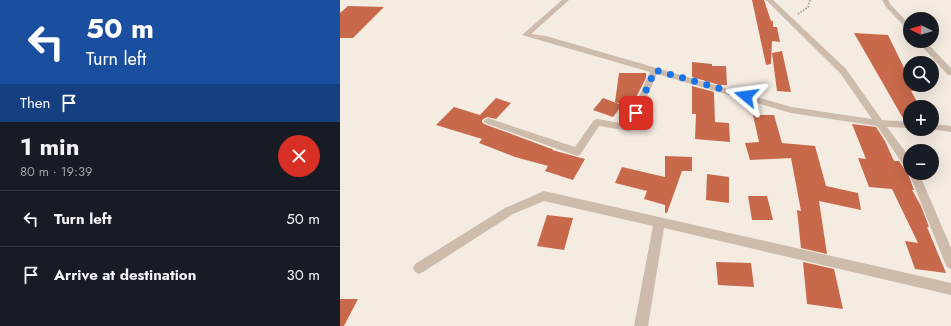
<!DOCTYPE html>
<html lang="en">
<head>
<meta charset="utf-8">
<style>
  :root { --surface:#171b24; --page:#20242c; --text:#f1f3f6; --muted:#9ea1a6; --line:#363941 }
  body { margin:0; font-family:Jost,sans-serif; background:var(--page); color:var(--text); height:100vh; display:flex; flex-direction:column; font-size:15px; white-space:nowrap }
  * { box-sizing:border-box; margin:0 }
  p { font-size:13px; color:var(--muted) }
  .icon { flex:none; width:22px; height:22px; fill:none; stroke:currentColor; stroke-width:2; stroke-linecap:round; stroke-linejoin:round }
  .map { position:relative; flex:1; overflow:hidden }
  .details { display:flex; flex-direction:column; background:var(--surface); width:340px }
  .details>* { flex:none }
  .banner { background:#1a4fa0; color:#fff; overflow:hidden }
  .needle { width:26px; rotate:275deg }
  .tools { position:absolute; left:563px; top:12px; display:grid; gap:8px }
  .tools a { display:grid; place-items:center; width:36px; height:36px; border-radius:50%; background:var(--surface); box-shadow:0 4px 16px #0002; font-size:20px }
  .pin { position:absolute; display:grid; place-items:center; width:34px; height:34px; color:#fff; margin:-17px; border-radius:8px; box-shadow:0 2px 6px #0006 }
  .me { position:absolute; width:44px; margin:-22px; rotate:286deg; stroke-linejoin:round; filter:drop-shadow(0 0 3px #0008) }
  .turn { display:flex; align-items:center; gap:14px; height:84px; padding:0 20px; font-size:18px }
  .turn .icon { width:52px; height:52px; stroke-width:2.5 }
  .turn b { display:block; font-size:28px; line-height:34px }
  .then { display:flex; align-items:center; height:38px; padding:0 20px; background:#0003; gap:8px; font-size:15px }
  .round { display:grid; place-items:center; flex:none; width:42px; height:42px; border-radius:21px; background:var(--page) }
  .overview { display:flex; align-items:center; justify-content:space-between; height:68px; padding:0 20px }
  h1 { font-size:24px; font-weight:700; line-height:30px }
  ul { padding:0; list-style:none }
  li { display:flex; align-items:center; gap:12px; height:56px; padding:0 20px; border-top:1px solid var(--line) }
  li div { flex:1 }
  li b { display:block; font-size:15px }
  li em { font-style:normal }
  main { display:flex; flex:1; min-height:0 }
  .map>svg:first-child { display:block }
  .building { fill:#c8694b }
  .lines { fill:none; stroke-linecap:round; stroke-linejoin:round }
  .path { stroke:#b9a596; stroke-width:2; stroke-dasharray:1.5 1.5; stroke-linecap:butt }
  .minor { fill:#cdbbac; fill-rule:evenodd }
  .route { stroke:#1a73e8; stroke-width:7; stroke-dasharray:0 12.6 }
</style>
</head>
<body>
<main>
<section class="details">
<div class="banner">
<div class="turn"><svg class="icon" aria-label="left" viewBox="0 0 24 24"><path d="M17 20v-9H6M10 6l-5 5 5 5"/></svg><div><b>50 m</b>Turn left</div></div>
<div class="then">Then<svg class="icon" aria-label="arrive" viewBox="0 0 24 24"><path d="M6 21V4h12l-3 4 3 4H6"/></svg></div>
</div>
<div class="overview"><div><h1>1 min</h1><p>80 m · 19:39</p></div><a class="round" style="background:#d93025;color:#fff"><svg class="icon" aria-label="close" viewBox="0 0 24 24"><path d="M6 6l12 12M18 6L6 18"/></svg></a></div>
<ul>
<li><svg class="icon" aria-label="left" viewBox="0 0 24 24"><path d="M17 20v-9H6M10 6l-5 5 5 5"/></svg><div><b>Turn left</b></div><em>50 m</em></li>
<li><svg class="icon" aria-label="arrive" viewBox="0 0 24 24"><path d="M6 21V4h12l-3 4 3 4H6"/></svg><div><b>Arrive at destination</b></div><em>30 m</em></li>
</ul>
</section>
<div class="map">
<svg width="611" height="326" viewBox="0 0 611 326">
  <rect width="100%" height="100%" fill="#f4ebe1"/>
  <g class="building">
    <path d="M 412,0 L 424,0 L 431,21 L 433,21 L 433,27 L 437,27 L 440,42 L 432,41 L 431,64 L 426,65 Z"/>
    <path d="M 8,6 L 44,7 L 13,38 L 0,38 L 0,13 Z"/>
    <path d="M 514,33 L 548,35 L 570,80 L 570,85 L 572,85 L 576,91 L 571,91 L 580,107 L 570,107 L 570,120 L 564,120 Z"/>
    <path d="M 442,51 L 451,92 L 437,91 L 432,53 Z"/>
    <path d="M 352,62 L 372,64 L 372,66 L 386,66 L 387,85 L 379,85 L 352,77 Z"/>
    <path d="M 279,73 L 306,73 L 306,78 L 291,107 L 275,102 Z"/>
    <path d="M 352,86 L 374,92 L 375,122 L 389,123 L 390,142 L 355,139 L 356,114 L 352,114 Z"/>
    <path d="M 156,98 L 171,103 L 156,119 L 147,117 L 142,120 L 142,122 L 144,124 L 209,148 L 213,149 L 212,150 L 245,159 L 233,180 L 205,171 L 208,166 L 175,157 L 139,143 L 142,139 L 96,125 L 114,107 L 140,115 Z"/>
    <path d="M 263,98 L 282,105 L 273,117 L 253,110 Z"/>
    <path d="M 413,115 L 434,115 L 442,143 L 475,146 L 486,186 L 518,193 L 521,210 L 479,201 L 487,254 L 461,248 L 457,210 L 461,211 L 451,158 L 410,160 L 405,143 L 419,142 Z"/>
    <path d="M 512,124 L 536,127 L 545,141 L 554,161 L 559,161 L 565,170 L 567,171 L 574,190 L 572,190 L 581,206 L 589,227 L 587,227 L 606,273 L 575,269 L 565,241 L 578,243 L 552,189 L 529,187 L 518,158 L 526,159 Z"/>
    <path d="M 325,156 L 352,157 L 352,171 L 342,171 L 327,213 L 325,213 L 325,205 L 304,199 L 307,191 L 275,183 L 282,167 L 325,177 Z"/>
    <path d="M 367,174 L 389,177 L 389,203 L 366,200 Z"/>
    <path d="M 408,196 L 427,196 L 433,220 L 412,220 Z"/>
    <path d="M 207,215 L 233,218 L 224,250 L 197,246 Z"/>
    <path d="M 376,262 L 411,263 L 414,287 L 378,285 Z"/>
    <path d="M 463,262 L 494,269 L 503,309 L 467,304 Z"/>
    <path d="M 0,299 L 18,299 L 4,326 L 0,326 Z"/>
  </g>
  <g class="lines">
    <path class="path" d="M 458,14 L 468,7 L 470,0"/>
    <g class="minor">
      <path d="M 222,0 L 229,0 L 191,34 L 206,36 L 451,107 L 532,119 L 500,73 L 426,0 L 433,0 L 506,69 L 542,120 L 570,122 L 570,128 L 547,127 L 570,158 L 570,170 L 566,169 L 537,126 L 451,113 L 317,74 L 292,130 L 289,131 L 259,126 L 240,155 L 237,156 L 145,123 L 143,121 L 148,118 L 235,147 L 254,120 L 257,119 L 286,124 L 310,72 L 182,35 Z"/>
      <path d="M 542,0 L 548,0 L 551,5 L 570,25 L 570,31 L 568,30 L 546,7 Z"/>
      <path d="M 577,41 L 585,41 L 611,68 L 611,75 L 608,75 Z"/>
      <path d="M 592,124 L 611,126 L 611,132 L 589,129 L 592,129 Z"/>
      <path d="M 570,171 L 570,173 L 579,173 L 611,248 L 611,269 L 607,267 L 605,263 L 569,173 Z"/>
      <path d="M 204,191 L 611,283 L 611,295 L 324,228 L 308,326 L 294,326 L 313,226 L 204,201 L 173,214 L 83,272 L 79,274 L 75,272 L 73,268 L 75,264 L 165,208 Z"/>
    </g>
  </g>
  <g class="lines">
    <path class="route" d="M 296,113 L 315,70 L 406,96"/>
  </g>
</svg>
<div class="tools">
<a><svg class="needle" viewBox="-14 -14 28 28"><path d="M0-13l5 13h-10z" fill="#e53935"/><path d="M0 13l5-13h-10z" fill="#9ea1a6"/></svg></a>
<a><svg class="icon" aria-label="search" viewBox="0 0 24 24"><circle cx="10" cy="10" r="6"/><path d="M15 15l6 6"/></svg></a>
<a>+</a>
<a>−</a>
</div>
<div class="pin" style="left:296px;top:113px;background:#d93025"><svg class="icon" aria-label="arrive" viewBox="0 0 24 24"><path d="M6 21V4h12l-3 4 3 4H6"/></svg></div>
<svg class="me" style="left:406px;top:96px" viewBox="-20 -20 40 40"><path d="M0-17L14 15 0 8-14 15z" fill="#1a73e8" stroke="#fff" stroke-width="4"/></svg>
</div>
</main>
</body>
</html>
